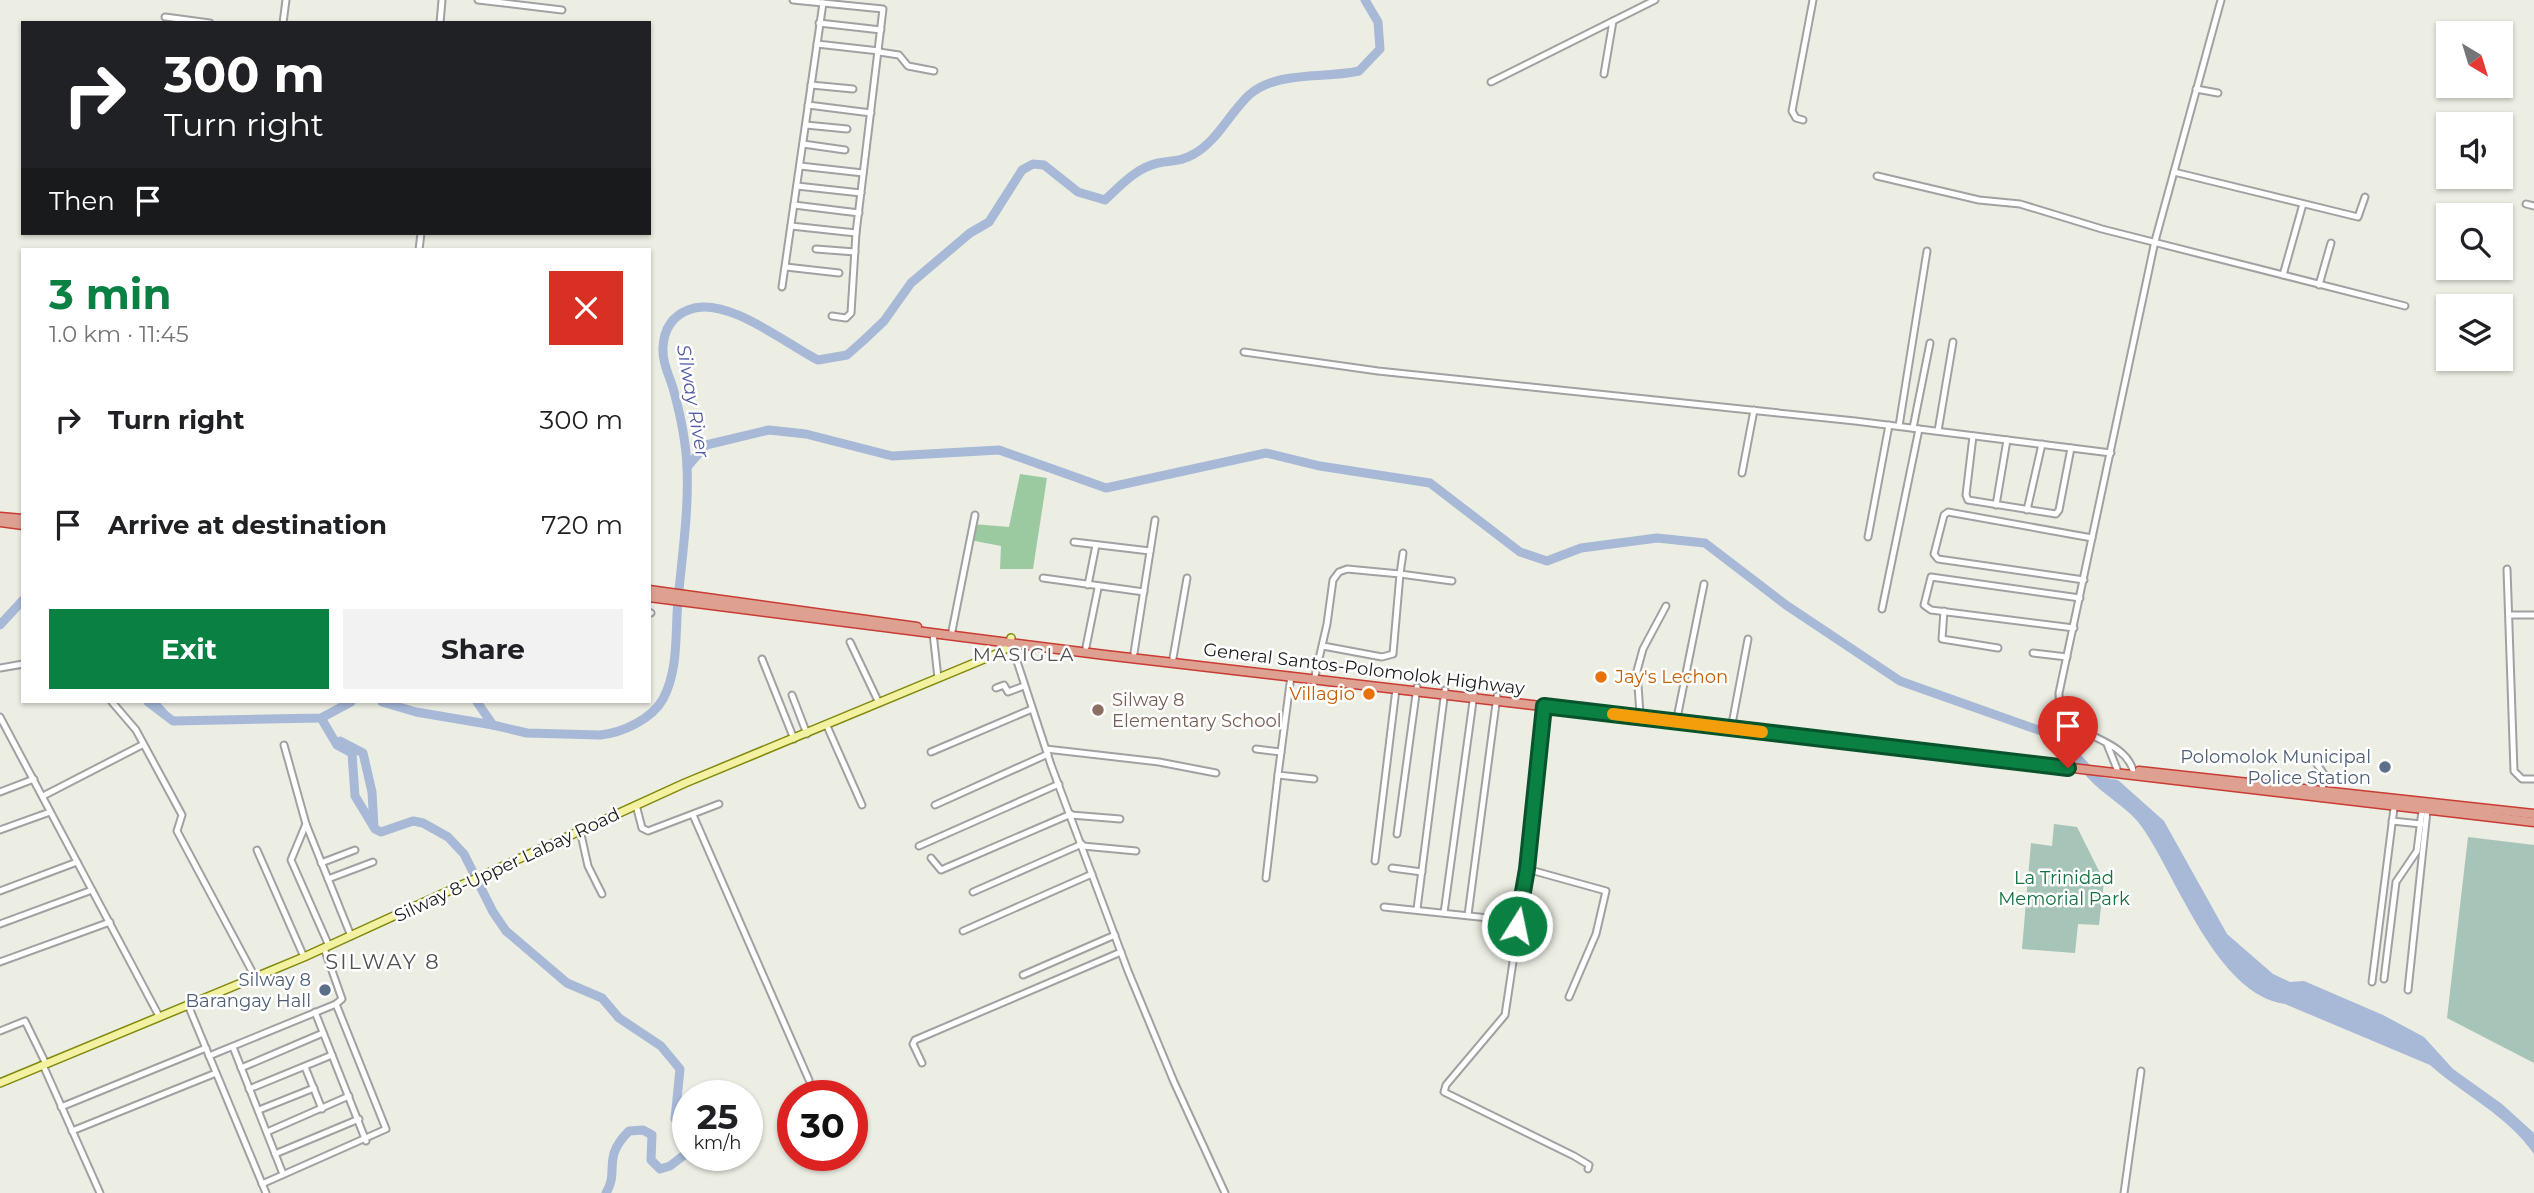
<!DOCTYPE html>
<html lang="en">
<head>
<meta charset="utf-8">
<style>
  :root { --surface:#fff; --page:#f2f2f2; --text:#202124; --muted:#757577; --accent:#0b8043 }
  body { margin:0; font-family:Montserrat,sans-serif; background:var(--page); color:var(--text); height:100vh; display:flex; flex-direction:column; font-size:26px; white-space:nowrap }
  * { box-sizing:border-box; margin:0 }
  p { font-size:23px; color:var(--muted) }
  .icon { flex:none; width:38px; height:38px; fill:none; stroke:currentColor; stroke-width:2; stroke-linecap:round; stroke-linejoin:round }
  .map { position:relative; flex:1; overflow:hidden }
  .side { position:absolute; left:21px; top:248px; width:630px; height:455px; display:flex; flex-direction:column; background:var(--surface); border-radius:0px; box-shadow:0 2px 5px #0004 }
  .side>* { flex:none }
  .banner { position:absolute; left:21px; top:21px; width:630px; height:214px; border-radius:0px; box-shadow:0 2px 5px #0004; background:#202124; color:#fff; overflow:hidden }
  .needle { width:46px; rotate:142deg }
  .fabs { position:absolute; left:2436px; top:21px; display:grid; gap:14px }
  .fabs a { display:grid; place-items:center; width:77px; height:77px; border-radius:0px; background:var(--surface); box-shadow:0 2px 5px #0004; font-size:35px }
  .speed { position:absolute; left:672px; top:1080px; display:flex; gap:14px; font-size:35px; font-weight:700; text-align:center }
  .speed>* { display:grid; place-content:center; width:91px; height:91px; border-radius:50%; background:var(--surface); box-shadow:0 2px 5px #0004; line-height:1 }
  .speed small { font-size:18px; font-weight:400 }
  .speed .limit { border:10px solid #d22; background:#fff; color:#111 }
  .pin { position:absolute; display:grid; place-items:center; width:60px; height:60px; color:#fff; margin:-72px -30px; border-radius:50% 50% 50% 0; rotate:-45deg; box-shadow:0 0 7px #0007 }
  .pin .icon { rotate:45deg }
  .me { position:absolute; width:77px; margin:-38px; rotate:10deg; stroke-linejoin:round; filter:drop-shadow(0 0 5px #0008) }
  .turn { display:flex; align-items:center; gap:24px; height:147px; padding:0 28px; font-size:32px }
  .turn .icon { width:91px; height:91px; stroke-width:2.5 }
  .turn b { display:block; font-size:49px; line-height:60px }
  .then { display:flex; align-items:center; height:66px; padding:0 28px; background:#0003; gap:14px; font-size:26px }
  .round { display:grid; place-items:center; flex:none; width:74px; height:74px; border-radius:0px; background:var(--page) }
  .headline { display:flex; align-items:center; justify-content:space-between; height:119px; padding:0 28px }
  h1 { font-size:42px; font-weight:700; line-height:52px; color:var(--accent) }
  .primary-button { display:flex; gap:14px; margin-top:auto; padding:14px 28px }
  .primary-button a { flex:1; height:80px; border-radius:0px; background:var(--accent); color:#fff; font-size:28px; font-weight:700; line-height:80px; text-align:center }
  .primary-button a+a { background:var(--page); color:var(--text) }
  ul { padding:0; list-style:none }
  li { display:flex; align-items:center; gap:21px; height:105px; padding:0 28px }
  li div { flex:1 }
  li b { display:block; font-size:26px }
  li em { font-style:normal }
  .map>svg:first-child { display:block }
  .forest { fill:#9bc9a0 }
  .cemetery { fill:#a6c4b7 }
  .water { fill:#a7b9d7 }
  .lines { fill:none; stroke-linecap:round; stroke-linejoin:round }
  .stream { stroke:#a7b9d7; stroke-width:2 }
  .canal { stroke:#a7b9d7; stroke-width:5 }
  .river { stroke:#a7b9d7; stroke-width:9 }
  .minor-casing { stroke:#a1a1a1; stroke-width:9 }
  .major-casing { stroke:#80890c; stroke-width:10 }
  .highway-casing { stroke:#c93b33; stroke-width:11 }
  .minor { stroke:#fff; stroke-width:5 }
  .major { stroke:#f3f1a2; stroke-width:7 }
  .highway { stroke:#dea191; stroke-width:8 }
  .route-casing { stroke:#07532c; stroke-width:18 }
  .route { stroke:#0b8043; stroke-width:12 }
  .slow { stroke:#f59e0b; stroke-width:12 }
  .food-dot { fill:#e8710a; stroke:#fff; stroke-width:2.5 }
  .education-dot { fill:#8d6e63; stroke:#fff; stroke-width:2.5 }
  .service-dot { fill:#5c6f8a; stroke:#fff; stroke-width:2.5 }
  .labels { text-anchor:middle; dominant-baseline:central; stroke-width:5; stroke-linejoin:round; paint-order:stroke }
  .street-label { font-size:18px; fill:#1d1d1d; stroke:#fff }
  .food-label { font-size:18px; fill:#c56008; stroke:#fff; text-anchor:start }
  .education-label { font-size:18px; fill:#785e54; stroke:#fff; text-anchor:start }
  .service-label { font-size:18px; fill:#4e5e75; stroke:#fff; text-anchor:end }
  .park-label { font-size:18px; fill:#147141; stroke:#fff }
  .water-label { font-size:19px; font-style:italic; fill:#525aa4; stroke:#fff }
  .neighbourhood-label { font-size:19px; letter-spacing:2px; fill:#505050; stroke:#fff }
  .quarter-label { font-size:21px; letter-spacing:2px; fill:#505050; stroke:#fff }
</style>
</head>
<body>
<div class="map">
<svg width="2534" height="1193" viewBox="0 0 2534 1193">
  <rect width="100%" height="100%" fill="#ecede3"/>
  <path class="forest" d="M 1020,474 L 1047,478 L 1033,569 L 1000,569 L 1001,546 L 970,540 L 973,524 L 1009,527 Z"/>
  <g class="cemetery">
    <path d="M 2054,824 L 2077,827 L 2104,881 L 2099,925 L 2078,924 L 2075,953 L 2022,949 L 2031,843 L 2052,846 Z"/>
    <path d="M 2468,837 L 2534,845 L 2534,1063 L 2447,1018 Z"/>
  </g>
  <path class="water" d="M 2044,732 L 2049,732 L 2080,754 L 2101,777 L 2118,780 L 2164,821 L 2227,934 L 2273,974 L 2290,982 L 2304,981 L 2383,1015 L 2424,1037 L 2453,1069 L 2502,1104 L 2534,1133 L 2534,1154 C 2507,1115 2465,1096 2430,1065 L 2285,1004 C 2217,995 2177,877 2142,827 C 2129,809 2110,799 2094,784 C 2078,768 2063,751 2043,737 Z"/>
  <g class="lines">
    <path class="stream" d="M 0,671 L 23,668"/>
    <path class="canal" d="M 156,702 L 173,721"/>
    <g class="river">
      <path d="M 687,467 L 706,445 L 769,430 L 806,434 L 892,456 L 999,450 L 1106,488 L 1266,453 L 1320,466 L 1430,483 L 1520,552 L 1547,561 L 1581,548 L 1657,538 L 1705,543 L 1786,605 L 1900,681 L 2044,732 L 2052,739"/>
      <path d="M 0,625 L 23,600"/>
      <path d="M 148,702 L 173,721 L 321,718 L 351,702"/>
      <path d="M 382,702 L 416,712 L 493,725"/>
      <path d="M 477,702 L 493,725 L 527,733 L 600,735 C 622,733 652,719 663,699 C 679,669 675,632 678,600 C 682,557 689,510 687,467 C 686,442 680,413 673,388 C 669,375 662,362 663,347 C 664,330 671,317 688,310 C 725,294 786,344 818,360 L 847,355 L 864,340 L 884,321 L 911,283 L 970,233 L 989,222 L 1022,170 L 1033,164 L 1044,165 L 1078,192 L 1105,200 C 1121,185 1136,168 1158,163 C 1172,160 1180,162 1194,154 C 1218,140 1229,114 1249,95 C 1277,70 1325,79 1359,71 L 1380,49 L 1378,22 L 1365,0"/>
      <path d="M 321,718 L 337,745 L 352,753 L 355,796 L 375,829 L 381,832 L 413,821 L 423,823 L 448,837 L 464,854 L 493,912 L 506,931 L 567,983 L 602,998 L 619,1018 L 661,1046 L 680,1069 L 675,1119 L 688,1126"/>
      <path d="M 340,741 L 363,753 L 372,792 L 374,827"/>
      <path d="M 606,1193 C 620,1170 601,1159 629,1131 L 643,1130 L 652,1135 L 651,1160 L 660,1169 L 670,1166 L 688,1152"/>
    </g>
    <defs>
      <g id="minor">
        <path d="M 478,0 L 562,10"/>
        <path d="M 793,0 L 883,9 L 856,233 L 851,313 L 846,318 L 832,316"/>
        <path d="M 165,17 L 210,23"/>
        <path d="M 283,23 L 286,0"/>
        <path d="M 440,23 L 442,0"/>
        <path d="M 819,23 L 881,30"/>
        <path d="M 817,44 L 879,51"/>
        <path d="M 879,52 L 899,55 L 908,66 L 934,71"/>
        <path d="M 1604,74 L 1613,21"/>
        <path d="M 1491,82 L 1655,0"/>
        <path d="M 811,85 L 853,89"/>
        <path d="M 2196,89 L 2218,93"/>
        <path d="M 808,105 L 871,113"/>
        <path d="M 1803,120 L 1796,118 L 1792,111 L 1813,0"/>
        <path d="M 806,125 L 847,129"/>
        <path d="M 803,144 L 845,150"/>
        <path d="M 800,166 L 863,173"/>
        <path d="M 2174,172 L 2358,217 L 2365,197"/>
        <path d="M 1877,176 L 1979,200 L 2020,204 L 2102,229 L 2405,306"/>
        <path d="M 797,186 L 861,193"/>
        <path d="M 2526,204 L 2534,206"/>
        <path d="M 794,205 L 859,213"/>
        <path d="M 791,226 L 856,233"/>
        <path d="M 816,249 L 855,252"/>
        <path d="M 419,250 L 421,233"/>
        <path d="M 786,267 L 839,273"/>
        <path d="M 2283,275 L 2303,204"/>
        <path d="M 2319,285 L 2331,243"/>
        <path d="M 782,287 L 823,3"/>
        <path d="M 1244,352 L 1378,371 L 1855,421 L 2111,453"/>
        <path d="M 1899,426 L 1927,251"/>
        <path d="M 1913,428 L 1930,343"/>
        <path d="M 1938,431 L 1953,342"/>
        <path d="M 1973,436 L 1966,495 L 1968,500 L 2056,514 L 2059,510 L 2071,448"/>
        <path d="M 1742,473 L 1754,410"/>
        <path d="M 1996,505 L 2007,440"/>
        <path d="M 2027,510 L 2042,444"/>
        <path d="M 1868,537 L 1889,425"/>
        <path d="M 1074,542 L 1150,551"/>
        <path d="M 1403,553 L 1400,574 L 1452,581"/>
        <path d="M 2507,569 L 2514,771 L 2522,779 L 2534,779"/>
        <path d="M 1043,578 L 1144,592"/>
        <path d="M 2084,580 L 1938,559 L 1934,554 L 1944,515 L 1948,512 L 2092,538"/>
        <path d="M 1088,585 L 1096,545"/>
        <path d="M 1882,609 L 1919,429"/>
        <path d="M 1944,611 L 1942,639 L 1998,648"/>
        <path d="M 649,612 L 651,613"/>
        <path d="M 2511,615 L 2534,615"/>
        <path d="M 2074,628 L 1931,610 L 1924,605 L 1931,577 L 2080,598"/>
        <path d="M 952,631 L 975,515"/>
        <path d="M 933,633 L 938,678"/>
        <path d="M 850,642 L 879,703"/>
        <path d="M 1011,643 L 1051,765 L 1128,971 L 1174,1082 L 1225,1193"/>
        <path d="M 1086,647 L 1098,588"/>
        <path d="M 1134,653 L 1155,520"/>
        <path d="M 2033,653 L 2067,657"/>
        <path d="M 1173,658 L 1187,578"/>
        <path d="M 762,659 L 794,739"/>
        <path d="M 0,668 L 23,664"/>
        <path d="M 1315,676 L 1327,624 L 1333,580 L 1339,572 L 1347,569 L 1400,574 L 1393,654 L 1382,657 L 1323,646"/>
        <path d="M 996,688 L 1004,685 L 1008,692 L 1024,686"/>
        <path d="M 792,695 L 807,734"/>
        <path d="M 112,702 L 136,730 L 182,815 L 177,831 L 255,977"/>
        <path d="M 1545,702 L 1527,869 L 1606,891 L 1596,934 L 1569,997"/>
        <path d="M 1640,714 L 1637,671 L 1643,649 L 1666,606"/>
        <path d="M 0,717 L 159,1016"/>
        <path d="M 1677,718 L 1704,584"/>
        <path d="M 1732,724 L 1748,639"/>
        <path d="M 827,726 L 862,805"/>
        <path d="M 2107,744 L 2117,769"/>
        <path d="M 284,745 L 306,824 L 351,936"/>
        <path d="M 1046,749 L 1159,762 L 1216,773"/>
        <path d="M 1256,749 L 1281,752 L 1278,775 L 1314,779"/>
        <path d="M 931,752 L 1032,709"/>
        <path d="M 1281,752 L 1291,676"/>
        <path d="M 2314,760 L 2324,774 L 2322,790"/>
        <path d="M 2133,770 C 2121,732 2058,740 2059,693 L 2155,241 L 2221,0"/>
        <path d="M 0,792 L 34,779"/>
        <path d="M 43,796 L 142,745"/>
        <path d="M 636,805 L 642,828 L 648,831 L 719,804"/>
        <path d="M 935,805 L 1048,754"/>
        <path d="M 693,815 L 809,1080"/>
        <path d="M 1071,815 L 1120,819"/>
        <path d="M 2392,821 L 2421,824"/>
        <path d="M 306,824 L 291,860 L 329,946"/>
        <path d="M 0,830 L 50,812"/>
        <path d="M 580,830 L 588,866 L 602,894"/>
        <path d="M 1397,834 L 1417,687"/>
        <path d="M 919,846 L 1059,784"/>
        <path d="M 1083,846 L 1136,851"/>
        <path d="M 257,850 L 304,957"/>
        <path d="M 931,858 L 941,870 L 1071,814"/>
        <path d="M 1375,861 L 1396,689"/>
        <path d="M 321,863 L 355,850"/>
        <path d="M 1392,868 L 1422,872"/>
        <path d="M 1527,869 L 1505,1015 L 1446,1085 L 1444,1092 L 1574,1156 L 1589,1165 L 1588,1169"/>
        <path d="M 1266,878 L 1278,775"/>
        <path d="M 328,879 L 373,862"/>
        <path d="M 0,891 L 77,862"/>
        <path d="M 973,892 L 1082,844"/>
        <path d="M 1384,907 L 1517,921"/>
        <path d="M 1417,909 L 1445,690"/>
        <path d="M 1444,913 L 1474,694"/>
        <path d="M 1468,915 L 1497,696"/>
        <path d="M 0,924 L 92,890"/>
        <path d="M 963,931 L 1092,874"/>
        <path d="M 0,962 L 110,922"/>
        <path d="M 1023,975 L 1115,935"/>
        <path d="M 2384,979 L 2396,882 L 2417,851 L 2422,811"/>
        <path d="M 2372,982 L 2394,808"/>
        <path d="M 2408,990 L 2427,811"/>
        <path d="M 188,1005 L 266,1193"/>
        <path d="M 315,1012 L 366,1141"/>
        <path d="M 0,1031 L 25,1021 L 46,1064"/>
        <path d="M 233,1047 L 283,1174"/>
        <path d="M 209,1056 L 336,1004 L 342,999 L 324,948"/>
        <path d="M 922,1063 L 913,1044 L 915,1040 L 1121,952"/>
        <path d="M 43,1065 L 100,1193"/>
        <path d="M 305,1067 L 322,1109"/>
        <path d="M 241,1068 L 323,1033"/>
        <path d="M 249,1089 L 332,1055"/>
        <path d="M 61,1107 L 206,1048"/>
        <path d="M 259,1110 L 314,1088"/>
        <path d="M 72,1131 L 216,1073"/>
        <path d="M 267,1132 L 349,1096"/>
        <path d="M 275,1154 L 359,1119"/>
        <path d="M 262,1184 L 386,1129 L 336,1004"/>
        <path d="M 2124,1193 L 2141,1071"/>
      </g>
      <path id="major" d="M 0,1083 L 304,957 L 685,783 L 1001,652 L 1009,646 L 1011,638"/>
      <g id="highway">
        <path d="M 0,517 L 23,519"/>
        <path d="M 0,522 L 23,525"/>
        <path d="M 649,590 L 917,627"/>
        <path d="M 649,597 L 1105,655 L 2534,822"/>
        <path d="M 2139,771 L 2534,814"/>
      </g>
    </defs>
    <use href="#minor" class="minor-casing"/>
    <use href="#major" class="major-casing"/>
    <use href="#highway" class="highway-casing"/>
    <use href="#minor" class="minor"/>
    <use href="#major" class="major"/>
    <use href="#highway" class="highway"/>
  </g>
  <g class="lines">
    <defs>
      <path id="route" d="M 1517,926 L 1527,869 L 1544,706 L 2068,768"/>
    </defs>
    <use href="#route" class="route-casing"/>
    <use href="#route" class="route"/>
    <path class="slow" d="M 1613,714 L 1762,732"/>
  </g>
  <g class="food-dot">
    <circle cx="1601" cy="677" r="7"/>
    <circle cx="1369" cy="694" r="7"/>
  </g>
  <circle class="education-dot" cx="1098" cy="710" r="7"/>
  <g class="service-dot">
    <circle cx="2385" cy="767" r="7"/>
    <circle cx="325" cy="990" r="7"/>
  </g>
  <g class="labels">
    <g class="street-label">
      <text transform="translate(1364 669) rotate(7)">General Santos-Polomolok Highway</text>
      <text transform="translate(507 865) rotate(-25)">Silway 8-Upper Labay Road</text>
    </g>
    <g class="food-label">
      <text x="1615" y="677">Jay's Lechon</text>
      <text x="1355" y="694" text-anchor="end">Villagio</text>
    </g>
    <g class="education-label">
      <text x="1112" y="700">Silway 8<tspan x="1112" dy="21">Elementary School</tspan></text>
    </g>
    <g class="service-label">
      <text x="2371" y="757">Polomolok Municipal<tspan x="2371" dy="21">Police Station</tspan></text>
      <text x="311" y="980">Silway 8<tspan x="311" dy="21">Barangay Hall</tspan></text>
    </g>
    <g class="park-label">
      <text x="2064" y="878">La Trinidad<tspan x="2064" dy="21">Memorial Park</tspan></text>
    </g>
    <g class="water-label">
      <text transform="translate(693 401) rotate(80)">Silway River</text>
    </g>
    <g class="neighbourhood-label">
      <text x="1024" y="654">MASIGLA</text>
    </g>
    <g class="quarter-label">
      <text x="383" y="961">SILWAY 8</text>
    </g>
  </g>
</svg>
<div class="fabs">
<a><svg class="needle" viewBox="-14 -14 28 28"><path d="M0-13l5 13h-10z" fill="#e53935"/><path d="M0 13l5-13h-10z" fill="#757577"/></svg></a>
<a><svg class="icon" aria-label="sound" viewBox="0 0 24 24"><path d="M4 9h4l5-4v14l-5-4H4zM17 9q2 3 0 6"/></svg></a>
<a><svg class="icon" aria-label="search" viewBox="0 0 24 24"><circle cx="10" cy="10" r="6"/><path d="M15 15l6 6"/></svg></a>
<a><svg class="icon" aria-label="layers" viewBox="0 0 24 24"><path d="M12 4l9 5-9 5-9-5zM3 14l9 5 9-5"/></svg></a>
</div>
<div class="speed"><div>25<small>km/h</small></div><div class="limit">30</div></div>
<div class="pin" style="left:2068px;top:768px;background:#d93025"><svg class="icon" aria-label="arrive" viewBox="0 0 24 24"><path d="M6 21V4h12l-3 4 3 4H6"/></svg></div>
<svg class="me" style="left:1517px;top:926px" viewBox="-20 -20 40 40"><circle r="17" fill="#0b8043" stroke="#fff" stroke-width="3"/><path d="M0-11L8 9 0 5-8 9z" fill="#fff"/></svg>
<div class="banner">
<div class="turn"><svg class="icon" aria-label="right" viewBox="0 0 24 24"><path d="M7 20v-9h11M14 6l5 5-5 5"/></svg><div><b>300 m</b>Turn right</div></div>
<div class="then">Then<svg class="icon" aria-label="arrive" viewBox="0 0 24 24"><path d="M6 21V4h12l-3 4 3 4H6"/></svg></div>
</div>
<section class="side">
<div class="headline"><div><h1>3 min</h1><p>1.0 km · 11:45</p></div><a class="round" style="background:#d93025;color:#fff"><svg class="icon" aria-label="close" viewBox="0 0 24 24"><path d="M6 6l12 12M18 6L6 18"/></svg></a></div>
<ul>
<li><svg class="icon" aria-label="right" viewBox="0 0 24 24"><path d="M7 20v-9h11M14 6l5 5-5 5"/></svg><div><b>Turn right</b></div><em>300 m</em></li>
<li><svg class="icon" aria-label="arrive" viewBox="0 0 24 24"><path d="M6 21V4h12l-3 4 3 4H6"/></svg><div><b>Arrive at destination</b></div><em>720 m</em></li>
</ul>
<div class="primary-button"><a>Exit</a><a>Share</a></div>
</section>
</div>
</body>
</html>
